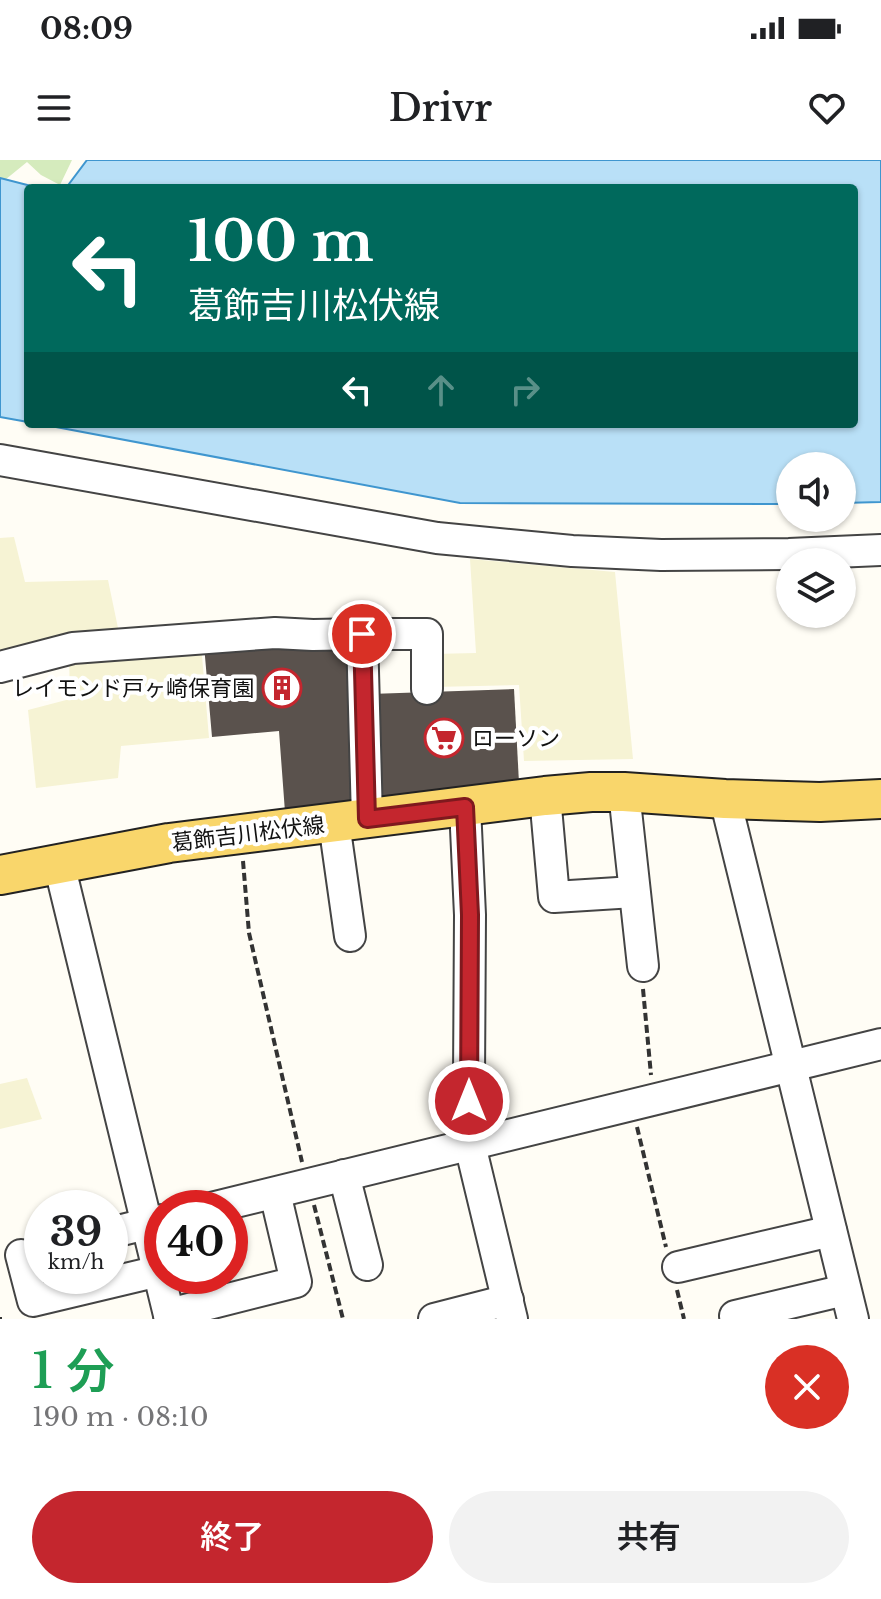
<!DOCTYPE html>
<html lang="ja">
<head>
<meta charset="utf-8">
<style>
  :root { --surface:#fff; --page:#f2f2f2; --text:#202124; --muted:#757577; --accent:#c4262e }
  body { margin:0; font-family:"Libre Baskerville","Noto Sans JP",serif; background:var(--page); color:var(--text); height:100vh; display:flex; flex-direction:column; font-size:30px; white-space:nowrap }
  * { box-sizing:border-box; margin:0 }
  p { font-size:26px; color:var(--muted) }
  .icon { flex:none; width:44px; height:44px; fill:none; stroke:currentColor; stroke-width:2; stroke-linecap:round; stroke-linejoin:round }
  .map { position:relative; height:1159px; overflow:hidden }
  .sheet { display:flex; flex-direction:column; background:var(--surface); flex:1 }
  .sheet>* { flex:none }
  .hud { position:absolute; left:24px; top:24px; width:834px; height:244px; border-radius:8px; box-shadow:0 2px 6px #0004; background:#00695c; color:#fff; overflow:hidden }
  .fabs { position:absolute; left:776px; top:292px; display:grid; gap:16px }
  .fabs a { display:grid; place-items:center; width:80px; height:80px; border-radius:50%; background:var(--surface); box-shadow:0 2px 6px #0004; font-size:40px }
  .speed { position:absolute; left:24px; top:1030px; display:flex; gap:16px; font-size:40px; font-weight:700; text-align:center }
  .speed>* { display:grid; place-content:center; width:104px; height:104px; border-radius:50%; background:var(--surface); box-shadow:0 2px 6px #0004; line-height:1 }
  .speed small { font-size:20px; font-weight:400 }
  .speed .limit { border:12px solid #d22; background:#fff; color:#111 }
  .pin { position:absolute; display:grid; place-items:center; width:68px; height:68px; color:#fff; margin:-34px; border:4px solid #fff; border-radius:50%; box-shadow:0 2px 8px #0007 }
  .me { position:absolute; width:88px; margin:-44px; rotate:0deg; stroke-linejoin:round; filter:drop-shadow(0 0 6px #0008) }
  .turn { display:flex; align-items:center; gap:28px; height:168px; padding:0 32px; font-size:36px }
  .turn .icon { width:104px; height:104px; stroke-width:2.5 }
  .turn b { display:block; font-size:56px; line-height:68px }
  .lanes { display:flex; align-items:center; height:76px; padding:0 32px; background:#0003; justify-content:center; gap:40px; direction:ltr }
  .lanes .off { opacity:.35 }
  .round { display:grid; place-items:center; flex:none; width:84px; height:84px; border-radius:42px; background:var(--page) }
  .headline { display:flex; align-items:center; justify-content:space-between; height:136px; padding:0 32px }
  h1 { font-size:48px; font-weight:600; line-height:60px; color:#1e9e55 }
  .primary-button { display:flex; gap:16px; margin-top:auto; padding:16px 32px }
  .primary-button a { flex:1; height:92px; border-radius:48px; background:var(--accent); color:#fff; font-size:32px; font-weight:600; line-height:92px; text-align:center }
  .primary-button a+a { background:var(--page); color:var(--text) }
  .status { display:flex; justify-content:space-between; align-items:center; height:56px; padding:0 40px; background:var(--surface); direction:ltr }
  .status svg { height:22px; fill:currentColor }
  header { display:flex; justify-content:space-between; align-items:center; height:104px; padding:0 32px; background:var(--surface); font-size:36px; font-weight:600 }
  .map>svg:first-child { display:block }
  .farmland { fill:#f6f3d4 }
  .green { fill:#d5ebbd }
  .water { fill:#b9e0f7; stroke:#3f96cf; stroke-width:2 }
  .building { fill:#5a524d }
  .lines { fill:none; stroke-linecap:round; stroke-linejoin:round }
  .minor-casing { stroke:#444; stroke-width:34 }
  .major-casing { stroke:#222; stroke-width:42 }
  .path { stroke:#333; stroke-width:4; stroke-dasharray:8 4; stroke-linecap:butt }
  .minor { stroke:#fff; stroke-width:30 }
  .major { stroke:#f9d66b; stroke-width:38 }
  .route-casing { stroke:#7f191e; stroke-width:20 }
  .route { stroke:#c4262e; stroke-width:14 }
  .labels { text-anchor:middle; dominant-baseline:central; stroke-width:8; stroke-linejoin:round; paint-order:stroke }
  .poi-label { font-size:22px; fill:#111; stroke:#fff; text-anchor:end }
  .street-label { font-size:22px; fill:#111; stroke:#fff }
</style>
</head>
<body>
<div class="status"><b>08:09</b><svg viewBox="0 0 49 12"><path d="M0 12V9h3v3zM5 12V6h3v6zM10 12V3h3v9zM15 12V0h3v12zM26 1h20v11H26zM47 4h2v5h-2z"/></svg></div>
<header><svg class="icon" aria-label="menu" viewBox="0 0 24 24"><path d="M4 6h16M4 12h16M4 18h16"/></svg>Drivr<svg class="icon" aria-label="heart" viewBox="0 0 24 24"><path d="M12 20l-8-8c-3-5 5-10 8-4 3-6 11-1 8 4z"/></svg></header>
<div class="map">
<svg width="881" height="1159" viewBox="0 0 881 1159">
  <rect width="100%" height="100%" fill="#fffdf5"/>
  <g class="farmland">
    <path d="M 14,377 L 25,422 L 108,420 L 123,492 L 201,484 L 209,578 L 121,586 L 118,618 L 36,628 L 28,550 L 70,539 L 69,494 L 0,494 L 0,378 Z"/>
    <path d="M 470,399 L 615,412 L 633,599 L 524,601 L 519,525 L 434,527 L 433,494 L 476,493 Z"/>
    <path d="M 27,918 L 42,959 L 0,969 L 0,924 Z"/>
  </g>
  <path class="green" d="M 0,0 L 72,0 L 60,25 L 41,15 L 27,2 L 0,24 Z"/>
  <g class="water">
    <path d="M 87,0 L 881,0 L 881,342 L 842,343 L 842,306 L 790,306 L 790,344 L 460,343 L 40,264 L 854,264 L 854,28 L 66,28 Z"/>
    <path d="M 0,18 L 39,28 L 28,28 L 28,262 L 0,257 Z"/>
  </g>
  <g class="building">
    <path d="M 354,482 L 361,644 L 285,652 L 279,571 L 212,577 L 204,485 Z"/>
    <path d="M 514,529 L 519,623 L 376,642 L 370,534 Z"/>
  </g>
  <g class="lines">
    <defs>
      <g id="minor">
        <path d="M 0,300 L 437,378 L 572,391 L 661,395 L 789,394 L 881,390"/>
        <path d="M 362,474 L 427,474 L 427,529"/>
        <path d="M 0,507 L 73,488 L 275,473 L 313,475 L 362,474 L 367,659"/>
        <path d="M 624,632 L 643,806"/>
        <path d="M 545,636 L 554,737 L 634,732"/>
        <path d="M 725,639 L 853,1159"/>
        <path d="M 465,647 L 470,755 L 469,919 L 470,985 L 512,1159"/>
        <path d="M 334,663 L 350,776"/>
        <path d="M 59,704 L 170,1159"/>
        <path d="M 344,1015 L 367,1105"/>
        <path d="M 211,1048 L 881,884"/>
        <path d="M 110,1073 L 162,1060"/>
        <path d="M 21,1095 L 33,1141 L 159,1111"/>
        <path d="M 678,1107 L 831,1071"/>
        <path d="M 169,1154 L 296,1122 L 275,1033"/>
        <path d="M 735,1156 L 845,1130"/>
        <path d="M 434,1159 L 508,1140"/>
      </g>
      <path id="major" d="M 0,715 L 169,683 L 545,636 L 591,632 L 624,632 L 725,639 L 820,642 L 881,639"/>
    </defs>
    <use href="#minor" class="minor-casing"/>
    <use href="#major" class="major-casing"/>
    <g class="path">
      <path d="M 243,701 L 249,773 L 302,1002"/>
      <path d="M 643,829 L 651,915"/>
      <path d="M 637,967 L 666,1087"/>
      <path d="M 314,1045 L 343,1159"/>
      <path d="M 677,1130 L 684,1159"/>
      <path d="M 0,1157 L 0,1159"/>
    </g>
    <use href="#minor" class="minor"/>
    <use href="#major" class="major"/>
  </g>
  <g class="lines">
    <defs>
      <path id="route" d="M 362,474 L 367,659 L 465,647 L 470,755 L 469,941"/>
    </defs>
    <use href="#route" class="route-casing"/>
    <use href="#route" class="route"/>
  </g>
  <defs>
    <symbol id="building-ring" viewBox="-11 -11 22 22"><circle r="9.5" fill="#fff" stroke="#c4262e" stroke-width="1.5"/><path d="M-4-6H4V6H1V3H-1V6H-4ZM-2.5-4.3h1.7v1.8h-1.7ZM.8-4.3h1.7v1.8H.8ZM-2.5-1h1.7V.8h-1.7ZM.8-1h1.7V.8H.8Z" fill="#c4262e"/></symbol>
    <symbol id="supermarket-ring" viewBox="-11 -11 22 22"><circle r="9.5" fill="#fff" stroke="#c4262e" stroke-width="1.5"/><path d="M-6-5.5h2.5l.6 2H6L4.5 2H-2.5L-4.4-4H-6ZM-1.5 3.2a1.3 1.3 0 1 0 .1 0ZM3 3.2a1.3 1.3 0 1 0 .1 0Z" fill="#c4262e"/></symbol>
  </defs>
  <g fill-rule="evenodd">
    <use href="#building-ring" x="260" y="506" width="44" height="44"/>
    <use href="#supermarket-ring" x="422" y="556" width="44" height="44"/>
  </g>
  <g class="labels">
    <g class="poi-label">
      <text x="254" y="528">レイモンド戸ヶ崎保育園</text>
      <text x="472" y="578" text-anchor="start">ローソン</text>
    </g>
    <g class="street-label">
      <text transform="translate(248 674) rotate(-7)">葛飾吉川松伏線</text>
    </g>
  </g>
</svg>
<div class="fabs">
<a><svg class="icon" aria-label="sound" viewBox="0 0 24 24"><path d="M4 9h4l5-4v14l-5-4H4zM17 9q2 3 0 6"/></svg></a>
<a><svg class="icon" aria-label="layers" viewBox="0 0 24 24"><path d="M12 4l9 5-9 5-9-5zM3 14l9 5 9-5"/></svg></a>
</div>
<div class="speed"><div>39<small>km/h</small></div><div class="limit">40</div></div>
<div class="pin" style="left:362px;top:474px;background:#d93025"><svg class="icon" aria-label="arrive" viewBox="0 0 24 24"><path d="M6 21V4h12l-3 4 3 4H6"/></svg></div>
<svg class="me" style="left:469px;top:941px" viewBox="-20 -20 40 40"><circle r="17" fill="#c4262e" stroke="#fff" stroke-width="3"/><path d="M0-11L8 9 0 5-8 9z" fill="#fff"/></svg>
<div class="hud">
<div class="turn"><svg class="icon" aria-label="left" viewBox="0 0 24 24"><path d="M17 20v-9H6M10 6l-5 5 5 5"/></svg><div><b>100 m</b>葛飾吉川松伏線</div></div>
<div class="lanes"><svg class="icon" aria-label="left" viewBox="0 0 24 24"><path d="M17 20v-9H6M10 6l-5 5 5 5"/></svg><svg class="icon off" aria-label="ahead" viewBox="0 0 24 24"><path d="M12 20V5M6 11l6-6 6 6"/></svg><svg class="icon off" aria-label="right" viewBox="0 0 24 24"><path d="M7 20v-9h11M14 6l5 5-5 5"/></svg></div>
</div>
</div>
<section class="sheet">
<div class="headline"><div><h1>1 分</h1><p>190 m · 08:10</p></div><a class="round" style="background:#d93025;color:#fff"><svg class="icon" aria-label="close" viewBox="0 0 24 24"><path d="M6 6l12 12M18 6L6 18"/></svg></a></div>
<div class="primary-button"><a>終了</a><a>共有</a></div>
</section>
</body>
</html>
